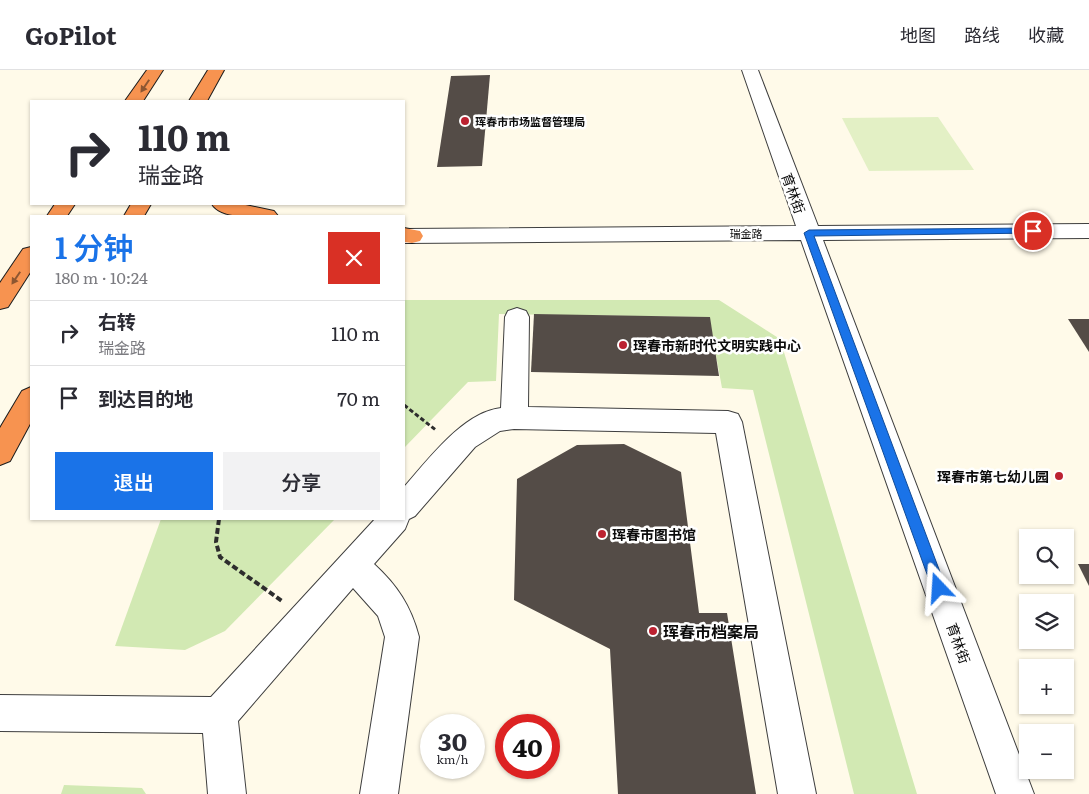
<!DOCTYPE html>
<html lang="zh">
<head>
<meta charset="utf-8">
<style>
  :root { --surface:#fff; --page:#f2f2f3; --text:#2b2b33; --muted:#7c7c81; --line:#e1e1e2; --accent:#1a73e8 }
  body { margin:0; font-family:Literata,"Noto Sans SC",serif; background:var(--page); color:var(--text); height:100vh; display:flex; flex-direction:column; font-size:19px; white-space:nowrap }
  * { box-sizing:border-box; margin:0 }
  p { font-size:16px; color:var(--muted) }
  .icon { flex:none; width:28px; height:28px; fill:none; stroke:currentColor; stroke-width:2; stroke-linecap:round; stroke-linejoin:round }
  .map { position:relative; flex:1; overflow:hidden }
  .side { position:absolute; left:30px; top:145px; width:375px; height:305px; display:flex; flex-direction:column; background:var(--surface); border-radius:0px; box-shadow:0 1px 4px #0004 }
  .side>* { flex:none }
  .guide { position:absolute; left:30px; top:30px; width:375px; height:105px; border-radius:0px; box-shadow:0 1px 4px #0004; background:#fff; color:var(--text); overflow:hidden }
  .tools { position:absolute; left:1019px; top:459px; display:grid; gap:10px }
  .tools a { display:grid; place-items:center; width:55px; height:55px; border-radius:0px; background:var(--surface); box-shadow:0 1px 4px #0004; font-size:25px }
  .speed { position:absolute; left:420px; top:644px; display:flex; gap:10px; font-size:25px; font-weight:700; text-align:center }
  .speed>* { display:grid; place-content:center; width:65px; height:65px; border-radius:50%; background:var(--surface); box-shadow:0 1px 4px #0004; line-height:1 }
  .speed small { font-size:12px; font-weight:400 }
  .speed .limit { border:8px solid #d22; background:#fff; color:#111 }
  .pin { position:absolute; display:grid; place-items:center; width:42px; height:42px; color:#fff; margin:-21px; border:2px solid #fff; border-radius:50%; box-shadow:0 1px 5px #0007 }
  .me { position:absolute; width:55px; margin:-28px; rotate:340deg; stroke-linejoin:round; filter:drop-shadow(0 0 4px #0008) }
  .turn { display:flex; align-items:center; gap:18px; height:105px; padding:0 25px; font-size:22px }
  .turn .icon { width:65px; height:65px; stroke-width:2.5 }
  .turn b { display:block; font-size:35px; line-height:42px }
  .round { display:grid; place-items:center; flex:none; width:52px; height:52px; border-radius:0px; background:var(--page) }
  .overview { display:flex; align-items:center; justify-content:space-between; height:85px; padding:0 25px }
  h1 { font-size:30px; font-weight:600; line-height:38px; color:var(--accent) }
  .primary-button { display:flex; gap:10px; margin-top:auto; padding:10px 25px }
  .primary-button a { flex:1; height:58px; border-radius:0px; background:var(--accent); color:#fff; font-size:20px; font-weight:600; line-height:58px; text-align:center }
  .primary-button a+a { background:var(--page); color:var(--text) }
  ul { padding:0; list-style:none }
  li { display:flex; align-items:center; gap:15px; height:65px; padding:0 25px; border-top:1px solid var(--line) }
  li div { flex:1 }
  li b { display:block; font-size:19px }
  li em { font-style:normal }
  header { display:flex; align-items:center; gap:30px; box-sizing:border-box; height:70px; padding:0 25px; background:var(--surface); border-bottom:1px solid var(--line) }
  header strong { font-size:24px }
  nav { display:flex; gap:28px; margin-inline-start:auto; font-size:18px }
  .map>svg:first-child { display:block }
  .green { fill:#d2e9b3 }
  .pitch { fill:#e3f0c5 }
  .building { fill:#544c47 }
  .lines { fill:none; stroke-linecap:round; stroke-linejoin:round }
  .minor-casing { stroke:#3e3e3e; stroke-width:2 }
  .highway-casing { stroke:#1c1c1c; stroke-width:2 }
  .path-far1 { stroke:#2d2d2d; stroke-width:3; stroke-dasharray:4.5 2.5; stroke-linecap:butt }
  .path { stroke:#2d2d2d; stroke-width:4; stroke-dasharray:6 3; stroke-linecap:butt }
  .minor { fill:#fff; fill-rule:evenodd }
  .highway { fill:#f79350; fill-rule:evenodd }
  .oneway { fill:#8d5631 }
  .route { fill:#1a73e8; stroke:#114b97 }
  .poi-dot { fill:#bc2231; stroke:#fff; stroke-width:2 }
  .labels { text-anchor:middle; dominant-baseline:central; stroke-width:5; stroke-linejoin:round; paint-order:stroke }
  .far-poi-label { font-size:11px; font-weight:bold; fill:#0b0b0b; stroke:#fff; text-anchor:start }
  .far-street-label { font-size:11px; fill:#0b0b0b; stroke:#fff }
  .street-label { font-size:14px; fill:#0b0b0b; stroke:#fff }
  .poi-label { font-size:14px; font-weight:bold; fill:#0b0b0b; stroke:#fff; text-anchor:start }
  .near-poi-label { font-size:16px; font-weight:bold; fill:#0b0b0b; stroke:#fff; text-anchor:start }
</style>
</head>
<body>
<header>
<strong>GoPilot</strong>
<nav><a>地图</a><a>路线</a><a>收藏</a></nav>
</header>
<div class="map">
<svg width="1089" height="724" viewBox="0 0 1089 724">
  <rect width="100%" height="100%" fill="#fffae9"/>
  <g class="green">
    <path d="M 404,230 L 719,230 L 780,269 L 917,724 L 854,724 L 753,320 L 722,318 L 709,247 L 499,244 L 496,311 L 468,312 L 404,378 Z"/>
    <path d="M 161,449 L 335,449 L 225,561 L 185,580 L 115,576 Z"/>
    <path d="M 64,715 L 142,718 L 146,724 L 61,724 Z"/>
  </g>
  <path class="pitch" d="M 938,47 L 974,100 L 869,101 L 842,48 Z"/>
  <g class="building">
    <path d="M 490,5 L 482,96 L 437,97 L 451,6 Z"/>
    <path d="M 534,244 L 710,247 L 719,306 L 531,302 Z"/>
    <path d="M 1068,249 L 1089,249 L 1089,282 Z"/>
    <path d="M 624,374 L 681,402 L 699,543 L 727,543 L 756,724 L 618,724 L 610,579 L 514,530 L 517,409 L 577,375 Z"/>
    <path d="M 1078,494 L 1089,494 L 1089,516 Z"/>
  </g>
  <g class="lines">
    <defs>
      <g id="minor">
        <path d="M 742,0 L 758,0 L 818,156 L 1089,154 L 1089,168 L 823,170 L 1034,724 L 996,724 L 801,170 L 404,173 L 404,159 L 796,156 Z"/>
        <path d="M 517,238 L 526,241 L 529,247 L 528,337 L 728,341 L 738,344 L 742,352 L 816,724 L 778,724 L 716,363 L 514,359 L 500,361 L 475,377 L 415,446 L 409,449 L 405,459 L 374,494 C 397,515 411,536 419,567 L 398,724 L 360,724 L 385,567 L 378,546 L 353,518 L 238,651 L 246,724 L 208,724 L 203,663 L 0,661 L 0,625 L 211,627 L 375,449 L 404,449 L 404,417 C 428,390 463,342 501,338 L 505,247 L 508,241 Z"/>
      </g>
      <g id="highway">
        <path d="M 147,0 L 163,0 L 143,31 L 125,31 Z"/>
        <path d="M 208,0 L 224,0 L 207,31 L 189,31 Z"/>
        <path d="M 55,134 L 75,134 L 67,146 L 47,146 Z"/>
        <path d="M 131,134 L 151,134 L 144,146 L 124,146 Z"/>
        <path d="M 212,134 L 241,134 L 274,141 L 278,146 C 261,147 221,150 212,134 Z"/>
        <path d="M 404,158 L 420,161 L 423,166 L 420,171 L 412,173 L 404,172 Z"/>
        <path d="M 31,177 L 31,201 L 8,237 L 0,239 L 0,213 L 23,179 Z"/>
        <path d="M 31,317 L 31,352 L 10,391 L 0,395 L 0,358 L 22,321 Z"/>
      </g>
    </defs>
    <use href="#minor" class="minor-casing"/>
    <use href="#highway" class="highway-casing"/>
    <path class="path-far1" d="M 404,335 L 437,361"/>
    <path class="path" d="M 219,449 L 216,472 L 220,487 L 282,531"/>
    <use href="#minor" class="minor"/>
    <use href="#highway" class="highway"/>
  </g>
  <defs><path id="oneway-solid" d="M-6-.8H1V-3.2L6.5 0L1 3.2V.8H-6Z" transform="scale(1.25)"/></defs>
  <g class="oneway">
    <use href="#oneway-solid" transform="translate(145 16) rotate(124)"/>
    <use href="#oneway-solid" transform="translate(16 208) rotate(124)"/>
  </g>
  <path class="route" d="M 1033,158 L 1037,161 L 1036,163 L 814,166 L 946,518 L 944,523 L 939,525 L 934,523 L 932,518 L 804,163 L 809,160 Z"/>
  <g class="poi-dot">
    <circle cx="465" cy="51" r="5"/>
    <circle cx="623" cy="275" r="5"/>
    <circle cx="1059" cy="406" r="5"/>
    <circle cx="602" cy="464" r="5"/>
    <circle cx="653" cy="561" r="5"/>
  </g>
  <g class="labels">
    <g class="far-poi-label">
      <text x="475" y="51">珲春市市场监督管理局</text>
    </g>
    <g class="far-street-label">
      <text x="746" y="163">瑞金路</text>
    </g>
    <g class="street-label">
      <text transform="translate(794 123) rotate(70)">育林街</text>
      <text transform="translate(959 573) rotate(70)">育林街</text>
    </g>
    <g class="poi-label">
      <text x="633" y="275">珲春市新时代文明实践中心</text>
      <text x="1049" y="406" text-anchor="end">珲春市第七幼儿园</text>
      <text x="612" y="464">珲春市图书馆</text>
    </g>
    <g class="near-poi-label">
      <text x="663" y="561">珲春市档案局</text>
    </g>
  </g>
</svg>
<div class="tools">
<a><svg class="icon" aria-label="search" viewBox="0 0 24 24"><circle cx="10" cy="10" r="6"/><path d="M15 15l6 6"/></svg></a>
<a><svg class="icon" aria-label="layers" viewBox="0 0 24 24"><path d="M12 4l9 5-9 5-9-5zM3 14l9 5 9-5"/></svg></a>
<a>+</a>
<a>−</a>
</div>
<div class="speed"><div>30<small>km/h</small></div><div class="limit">40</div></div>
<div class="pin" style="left:1033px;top:161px;background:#d93025"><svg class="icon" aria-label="arrive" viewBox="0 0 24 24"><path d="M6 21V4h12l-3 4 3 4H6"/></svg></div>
<svg class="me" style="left:939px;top:518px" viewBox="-20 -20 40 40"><path d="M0-17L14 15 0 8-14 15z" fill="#1a73e8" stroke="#fff" stroke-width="4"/></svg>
<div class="guide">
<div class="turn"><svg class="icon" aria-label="right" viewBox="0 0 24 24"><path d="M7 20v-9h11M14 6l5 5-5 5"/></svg><div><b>110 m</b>瑞金路</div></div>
</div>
<section class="side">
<div class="overview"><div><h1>1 分钟</h1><p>180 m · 10:24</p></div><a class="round" style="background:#d93025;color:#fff"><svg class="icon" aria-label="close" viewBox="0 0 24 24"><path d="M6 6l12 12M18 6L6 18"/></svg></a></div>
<ul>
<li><svg class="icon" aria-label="right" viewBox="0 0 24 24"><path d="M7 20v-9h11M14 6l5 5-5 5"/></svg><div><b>右转</b><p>瑞金路</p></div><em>110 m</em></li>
<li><svg class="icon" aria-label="arrive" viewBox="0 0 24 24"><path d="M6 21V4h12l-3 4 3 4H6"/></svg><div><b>到达目的地</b></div><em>70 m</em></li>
</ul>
<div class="primary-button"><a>退出</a><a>分享</a></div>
</section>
</div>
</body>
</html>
